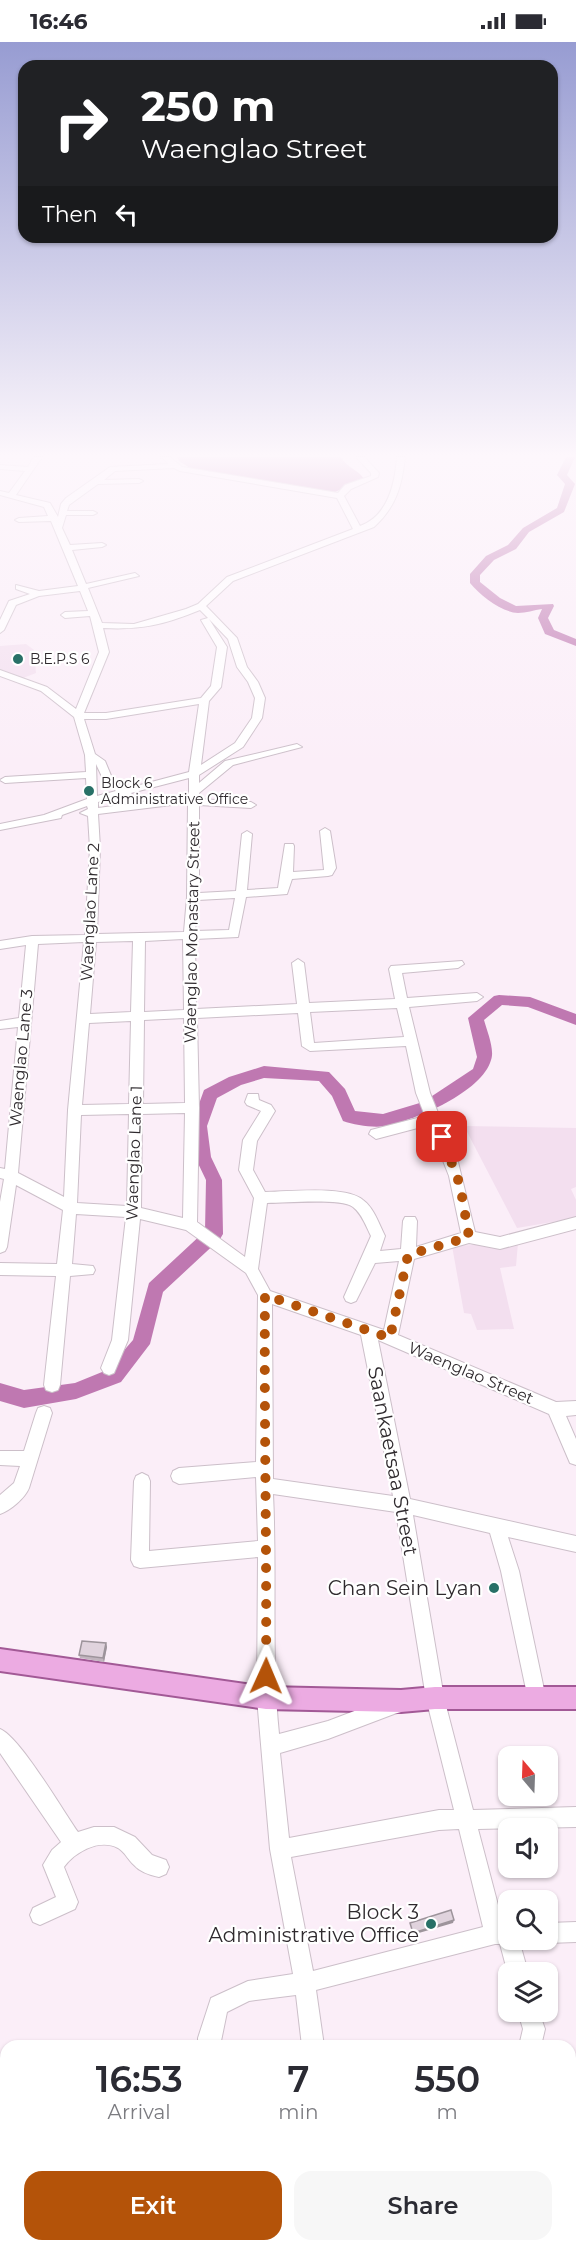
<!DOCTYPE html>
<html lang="en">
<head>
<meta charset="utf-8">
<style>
  :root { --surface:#fff; --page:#f7f7f7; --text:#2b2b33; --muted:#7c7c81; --accent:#b45309 }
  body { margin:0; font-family:Montserrat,sans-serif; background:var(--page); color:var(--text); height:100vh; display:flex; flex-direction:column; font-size:22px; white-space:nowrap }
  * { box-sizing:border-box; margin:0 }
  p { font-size:20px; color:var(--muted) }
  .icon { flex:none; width:33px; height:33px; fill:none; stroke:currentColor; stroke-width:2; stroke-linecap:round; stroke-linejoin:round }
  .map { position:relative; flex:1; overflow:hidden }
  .drawer { position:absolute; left:0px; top:1998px; width:576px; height:212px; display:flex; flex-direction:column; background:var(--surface); border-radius:18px 18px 0 0; box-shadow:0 2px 4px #0004 }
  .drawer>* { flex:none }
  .banner { position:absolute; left:18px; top:18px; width:540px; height:183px; border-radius:18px; box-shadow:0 2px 4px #0004; background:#202124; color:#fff; overflow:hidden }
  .needle { width:39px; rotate:341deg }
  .tools { position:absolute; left:498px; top:1704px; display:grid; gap:12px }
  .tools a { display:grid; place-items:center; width:60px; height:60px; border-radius:12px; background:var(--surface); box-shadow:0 2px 4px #0004; font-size:30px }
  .pin { position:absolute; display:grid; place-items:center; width:51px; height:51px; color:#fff; margin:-26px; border-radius:12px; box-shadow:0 3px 9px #0006 }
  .me { position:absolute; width:66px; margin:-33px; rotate:1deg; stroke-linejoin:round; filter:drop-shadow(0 0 4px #0008) }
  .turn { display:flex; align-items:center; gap:21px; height:126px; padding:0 24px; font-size:27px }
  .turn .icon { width:78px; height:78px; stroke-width:2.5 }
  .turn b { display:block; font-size:42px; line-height:51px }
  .then { display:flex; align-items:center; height:57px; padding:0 24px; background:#0003; gap:12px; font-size:22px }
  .eta { display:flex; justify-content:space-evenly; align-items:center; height:102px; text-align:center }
  .eta b { font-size:36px; font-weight:600; line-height:42px }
  .action { display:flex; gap:12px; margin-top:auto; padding:12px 24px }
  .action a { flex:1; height:69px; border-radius:18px; background:var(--accent); color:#fff; font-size:24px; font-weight:600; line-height:69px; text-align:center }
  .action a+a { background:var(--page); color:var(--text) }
  .status { display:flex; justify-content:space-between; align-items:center; height:42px; padding:0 30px; background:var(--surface); direction:ltr }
  .status svg { height:16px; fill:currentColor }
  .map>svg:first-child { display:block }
  .built { fill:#f3dfef }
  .water { fill:#bf78b1 }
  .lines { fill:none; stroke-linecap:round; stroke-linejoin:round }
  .river { fill:#bf78b1; fill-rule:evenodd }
  .minor-casing { stroke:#ccbfc9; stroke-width:2 }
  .major-casing { stroke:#a25996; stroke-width:4 }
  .minor { fill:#fff; fill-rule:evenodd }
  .major { fill:#ecabe2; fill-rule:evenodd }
  .wall { fill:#c1b5be }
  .shaded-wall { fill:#9d949b }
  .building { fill:#e0d3dd; stroke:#9d949b; stroke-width:1.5 }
  .route { stroke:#b45309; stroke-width:10; stroke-dasharray:0 18 }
  .poi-dot { fill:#287067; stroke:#fff; stroke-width:2 }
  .labels { text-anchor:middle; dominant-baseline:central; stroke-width:4.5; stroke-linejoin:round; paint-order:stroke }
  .far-poi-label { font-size:14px; fill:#2f2a2e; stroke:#fff; text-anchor:start }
  .street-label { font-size:16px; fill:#2f2a2e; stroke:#fff }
  .near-street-label { font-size:20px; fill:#2f2a2e; stroke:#fff }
  .near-poi-label { font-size:20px; fill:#2f2a2e; stroke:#fff; text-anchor:end }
</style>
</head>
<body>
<div class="status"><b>16:46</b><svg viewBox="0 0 49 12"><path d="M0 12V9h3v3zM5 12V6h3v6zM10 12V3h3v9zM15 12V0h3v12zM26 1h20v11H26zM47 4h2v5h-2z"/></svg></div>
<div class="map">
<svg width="576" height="2209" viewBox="0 0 576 2209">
  <rect width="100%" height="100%" fill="#fbeef8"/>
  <g class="built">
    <path d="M 26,602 L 34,608 L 36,631 L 18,638 L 0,633 L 0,604 Z"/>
    <path d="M 464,1084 L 576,1086 L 576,1145 L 571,1147 L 576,1158 L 576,1176 L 517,1186 Z"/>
    <path d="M 518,1201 L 516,1224 L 500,1226 L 514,1287 L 477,1288 L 471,1272 L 464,1271 L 452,1204 Z"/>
  </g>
  <path class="water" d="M 177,415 L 341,415 C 347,426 359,428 364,437 L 335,450 L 190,426 L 179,419 Z"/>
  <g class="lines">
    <g class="river">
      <path d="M 566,415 L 575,415 L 567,433 L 575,442 L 564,470 L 529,490 L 516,507 L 494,518 L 480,533 L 480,540 L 500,556 L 516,564 L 553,562 L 554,564 L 548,576 L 554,588 L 576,597 L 576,604 L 545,592 L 538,576 L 542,567 C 534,568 526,571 518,571 C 501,570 481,554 470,541 L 470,532 L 486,514 L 508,503 L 523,486 L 557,466 L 565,442 L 557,433 Z"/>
      <path d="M 499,953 L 530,955 L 576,972 L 576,983 L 528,965 L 502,963 L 484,978 C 487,989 495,1008 491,1018 C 482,1050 416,1078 385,1084 C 373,1086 355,1083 343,1079 L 332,1054 L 319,1039 L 264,1036 L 241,1043 L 217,1056 L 207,1084 L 211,1115 L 222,1138 L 223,1192 L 220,1197 L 163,1250 L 150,1302 L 121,1340 L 76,1357 L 24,1366 L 0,1359 L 0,1341 L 24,1348 L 75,1341 L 107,1328 L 133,1298 L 149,1241 L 205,1189 L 206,1138 L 195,1115 L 191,1084 L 204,1048 L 229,1035 L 264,1024 L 329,1030 L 345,1047 L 355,1069 L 383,1072 L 423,1060 L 473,1027 L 477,1015 L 468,976 L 494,954 Z"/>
    </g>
    <defs>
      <g id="minor">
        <path d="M 34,415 L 42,415 L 16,453 L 50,461 L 58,475 L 61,462 L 66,456 L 110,425 L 169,422 L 161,415 L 170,415 L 182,425 L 338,451 L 345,443 L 371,434 L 371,431 L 356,415 L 364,415 L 379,431 L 378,435 L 351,447 L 344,454 L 360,484 C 388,474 395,442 397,415 L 405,415 C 402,444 396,465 374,485 L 233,539 L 206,564 L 237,596 L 247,625 L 258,640 L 265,656 L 262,676 L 243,705 L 199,733 L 199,741 L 225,719 L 297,702 L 302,705 L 233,723 L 199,751 L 199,757 L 251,760 L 256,763 L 251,766 L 199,763 L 199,851 L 236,849 L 242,792 L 247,789 L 252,792 L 247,848 L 278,846 L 285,802 L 293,802 L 294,804 L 293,830 L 324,828 L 320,789 L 325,786 L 330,789 L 336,826 L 332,833 L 328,834 L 292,837 L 287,852 L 246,855 L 238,895 L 195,897 L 196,967 L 297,962 L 292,921 L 298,917 L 304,921 L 309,961 L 395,957 L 389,927 L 391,924 L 462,919 L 464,922 L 458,926 L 402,931 L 407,956 L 477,951 L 483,955 L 477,959 L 409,965 L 430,1051 L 458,1120 L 475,1190 L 500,1195 L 576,1175 L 576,1187 L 500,1207 L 469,1201 L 414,1217 L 398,1293 L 556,1360 L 576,1359 L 576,1373 L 566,1374 L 576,1397 L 576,1423 L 570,1421 L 549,1372 L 378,1298 L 410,1457 L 576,1494 L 576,1510 L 508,1495 L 519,1529 L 546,1657 L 543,1663 L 537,1666 L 531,1663 L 528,1657 L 501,1529 L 490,1491 L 413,1473 L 444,1656 L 473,1768 L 576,1765 L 576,1785 L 478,1787 L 503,1882 L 508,1882 L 508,1898 L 519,1898 L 528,1930 L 508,1932 L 500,1902 L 495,1902 L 316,1948 L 324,2004 L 302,2004 L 296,1953 L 249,1959 L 227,1970 L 220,2004 L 198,2004 L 198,1996 L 211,1956 L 248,1939 L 293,1932 L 270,1807 L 257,1656 L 258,1515 L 140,1526 L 134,1524 L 131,1518 L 134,1439 L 136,1434 L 142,1431 L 148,1434 L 150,1439 L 149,1509 L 258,1499 L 256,1435 L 179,1442 L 173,1439 L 171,1434 L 173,1429 L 179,1426 L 256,1420 L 258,1253 L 246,1231 L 186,1188 L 140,1177 L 128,1298 L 114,1331 L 109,1333 L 104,1331 L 101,1326 L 112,1298 L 126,1175 L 76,1172 L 72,1222 L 93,1224 L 95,1228 L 93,1232 L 70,1234 L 60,1343 L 58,1348 L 52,1350 L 46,1348 L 44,1343 L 56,1234 L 0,1233 L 0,1221 L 57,1222 L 63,1168 L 16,1143 L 7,1205 L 5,1209 L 0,1211 L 0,1160 L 4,1137 L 0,1136 L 0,1126 L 5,1127 L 18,985 L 0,987 L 0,979 L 19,976 L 26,903 L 0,907 L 0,899 L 32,894 L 85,893 L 90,806 L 88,774 L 80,771 L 88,767 L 87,764 L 62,773 L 61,776 L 0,788 L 0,782 L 44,773 L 87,757 L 86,736 L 5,741 L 0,738 L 5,735 L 86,730 L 85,713 L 74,675 L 41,649 L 0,634 L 0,628 L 47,645 L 76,667 L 99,610 L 90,574 L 65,576 L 61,573 L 65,570 L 88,569 L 80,549 L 39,554 L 16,563 L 4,588 L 0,591 L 0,578 L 9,559 L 30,552 L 16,547 L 16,543 L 39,549 L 78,544 L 51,479 L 19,480 L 15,478 L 19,476 L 48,474 L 44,465 L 0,453 L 0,449 L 9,451 L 25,429 L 0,427 L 0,423 L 28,425 ZM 174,426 L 180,429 L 337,456 L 353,487 L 227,535 L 198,562 L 186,567 L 134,582 L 102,581 L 88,546 L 139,534 L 135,531 L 86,542 L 72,508 L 102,505 L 106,503 L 102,501 L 70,503 L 62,486 L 66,473 L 93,473 L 97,471 L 93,469 L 67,469 L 69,463 L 98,442 L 139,441 L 143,439 L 139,437 L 104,438 L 115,429 ZM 200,568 L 208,576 L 201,578 L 217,605 L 211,644 L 201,656 L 106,671 L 84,671 L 109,610 L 103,586 C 142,588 163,583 200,568 ZM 209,577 L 228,597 L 237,625 L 248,640 L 255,656 L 252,676 L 235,701 L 201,723 L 209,659 L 221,645 L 227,605 ZM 199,662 L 189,730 L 125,747 L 112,736 L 105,719 L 95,712 L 84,677 L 106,677 ZM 96,722 L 104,739 L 116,749 L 97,754 ZM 189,736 L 189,754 L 98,766 L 98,760 L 121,754 L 125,757 L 133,757 L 134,755 L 131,751 ZM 188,761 L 187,855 L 184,890 L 97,892 L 100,806 L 98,772 ZM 235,856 L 229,888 L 195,889 L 198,858 ZM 183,897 L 184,968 L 144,970 L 145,899 ZM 133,899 L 131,970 L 90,972 L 96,900 ZM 84,900 L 68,1068 L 64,1155 L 18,1131 L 38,902 ZM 397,966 L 404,995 L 314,1001 L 310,970 ZM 298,971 L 302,1004 L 310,1009 L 406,1004 L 416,1051 L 425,1074 L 371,1088 L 369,1092 L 376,1097 L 429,1083 L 449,1134 L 461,1191 L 416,1205 L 417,1179 L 415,1175 L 405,1175 L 403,1179 L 401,1207 L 380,1209 L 385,1194 C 379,1182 374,1166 363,1158 C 345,1143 288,1150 265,1150 L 253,1128 L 257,1099 L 275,1069 L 271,1063 L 259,1058 L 258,1052 L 248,1052 L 245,1060 L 247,1063 L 261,1069 L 243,1098 L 239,1128 L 254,1156 L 245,1215 L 197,1180 L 199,1066 L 197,976 ZM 184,976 L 185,1061 L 143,1062 L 144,978 ZM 131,979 L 129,1062 L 82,1063 L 89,981 ZM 185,1071 L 183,1176 L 141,1166 L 142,1072 ZM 129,1072 L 127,1164 L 77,1161 L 81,1073 ZM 267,1161 C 284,1161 342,1156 353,1165 C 362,1172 366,1184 371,1194 L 344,1255 L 346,1259 L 351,1261 L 356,1259 L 375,1221 L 399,1219 L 384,1288 L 270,1249 L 258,1227 ZM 272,1262 L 361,1293 L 393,1454 L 273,1437 ZM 273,1452 L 396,1470 L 426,1656 L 454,1768 L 439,1768 L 289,1796 L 280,1711 L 328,1697 L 394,1672 L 401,1670 L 403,1663 L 401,1656 L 394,1654 L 328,1679 L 279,1692 C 271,1613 277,1532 273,1452 ZM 459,1787 L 483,1885 L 313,1929 L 291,1815 L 439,1788 Z"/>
        <path d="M 44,1364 L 50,1366 L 52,1371 L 29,1446 C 25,1456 11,1468 0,1472 L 0,1453 L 14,1441 L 20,1424 L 0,1423 L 0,1409 L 24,1409 L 36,1371 L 38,1366 Z"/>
        <path d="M 0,1687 C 20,1695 63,1769 78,1790 L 94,1785 L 114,1785 L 135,1795 L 152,1813 L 166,1818 L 169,1825 L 166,1832 L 159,1835 C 150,1833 140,1830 134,1823 C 128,1818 125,1810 118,1806 C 99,1796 75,1810 64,1825 L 78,1860 L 75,1867 L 40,1883 L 33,1880 L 30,1873 L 33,1866 L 56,1855 L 43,1823 L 52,1808 L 61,1800 L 0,1711 Z"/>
        <path d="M 576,1880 L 576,1900 L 548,1901 L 541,1898 L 548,1898 L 548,1881 Z"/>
        <path d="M 518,1970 L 539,1970 L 545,1987 L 541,2004 L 519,2004 L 523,1987 Z"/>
        <path d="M 570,2152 L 576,2154 L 576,2192 L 570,2190 Z"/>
        <path d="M 184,2204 L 214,2204 L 212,2209 L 181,2209 Z"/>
        <path d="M 321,2204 L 344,2204 L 345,2209 L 321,2209 Z"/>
      </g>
      <path id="major" d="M 0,1607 L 266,1645 L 401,1648 L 435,1645 L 576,1645 L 576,1667 L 435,1667 L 401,1670 L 266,1667 L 0,1629 Z"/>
    </defs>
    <use href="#minor" class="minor-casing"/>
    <use href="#major" class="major-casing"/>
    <use href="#minor" class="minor"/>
    <use href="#major" class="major"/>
  </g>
  <path class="wall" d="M 106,1601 L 107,1605 L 104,1620 L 80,1616 L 79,1613 Z"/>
  <g class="shaded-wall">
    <path d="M 106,1601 L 107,1605 L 104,1620 L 103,1616 Z"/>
    <path d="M 454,1878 L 453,1881 L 412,1893 L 413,1891 Z"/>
  </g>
  <g class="building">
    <path d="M 82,1599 L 106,1601 L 103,1616 L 79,1613 Z"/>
    <path d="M 451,1868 L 454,1878 L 413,1891 L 410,1881 Z"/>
  </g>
  <linearGradient id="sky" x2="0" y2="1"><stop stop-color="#979cd2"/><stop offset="0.57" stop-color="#fdf7fc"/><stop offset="1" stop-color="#fdf7fc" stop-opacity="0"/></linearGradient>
  <rect width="576" height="725" fill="url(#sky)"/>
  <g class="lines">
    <path class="route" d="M 266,1634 C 267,1507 264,1381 265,1253 L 390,1296 L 408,1213 L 469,1195 L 460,1143 L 442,1095"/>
  </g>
  <g class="poi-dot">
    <circle cx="18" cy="617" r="6"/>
    <circle cx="89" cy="749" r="6"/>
    <circle cx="494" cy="1546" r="6"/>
    <circle cx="431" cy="1882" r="6"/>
  </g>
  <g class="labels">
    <g class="far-poi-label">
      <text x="30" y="617">B.E.P.S 6</text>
      <text x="101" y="741">Block 6<tspan x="101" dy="16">Administrative Office</tspan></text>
    </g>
    <g class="street-label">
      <text transform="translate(90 870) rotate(-87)">Waenglao Lane 2</text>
      <text transform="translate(192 890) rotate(-89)">Waenglao Monastary Street</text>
      <text transform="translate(21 1016) rotate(-85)">Waenglao Lane 3</text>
      <text transform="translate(134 1111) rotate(-88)">Waenglao Lane 1</text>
      <text transform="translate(471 1331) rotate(23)">Waenglao Street</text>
    </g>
    <g class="near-street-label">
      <text transform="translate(393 1419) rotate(79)">Saankaetsaa Street</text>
    </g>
    <g class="near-poi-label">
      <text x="482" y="1546">Chan Sein Lyan</text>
      <text x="419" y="1870">Block 3<tspan x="419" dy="23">Administrative Office</tspan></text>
    </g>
  </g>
</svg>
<div class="tools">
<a><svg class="needle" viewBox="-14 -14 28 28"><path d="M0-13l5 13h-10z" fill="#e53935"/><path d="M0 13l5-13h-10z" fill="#7c7c81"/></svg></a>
<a><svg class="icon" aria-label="sound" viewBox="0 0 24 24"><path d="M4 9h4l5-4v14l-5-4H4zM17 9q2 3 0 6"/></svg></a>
<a><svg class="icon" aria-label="search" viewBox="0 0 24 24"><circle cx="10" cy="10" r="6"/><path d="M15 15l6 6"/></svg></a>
<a><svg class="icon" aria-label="layers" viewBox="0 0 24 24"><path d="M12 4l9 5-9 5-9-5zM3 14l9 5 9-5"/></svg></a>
</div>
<div class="pin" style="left:442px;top:1095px;background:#d93025"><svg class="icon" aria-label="arrive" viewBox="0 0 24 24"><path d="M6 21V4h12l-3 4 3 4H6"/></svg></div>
<svg class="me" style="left:266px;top:1634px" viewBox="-20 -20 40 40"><path d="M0-17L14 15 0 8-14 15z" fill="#b45309" stroke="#fff" stroke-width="4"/></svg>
<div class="banner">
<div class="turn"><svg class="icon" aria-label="right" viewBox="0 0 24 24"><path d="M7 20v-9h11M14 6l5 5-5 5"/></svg><div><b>250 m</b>Waenglao Street</div></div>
<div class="then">Then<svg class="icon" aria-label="left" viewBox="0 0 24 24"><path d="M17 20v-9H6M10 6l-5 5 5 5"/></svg></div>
</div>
<section class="drawer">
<div class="eta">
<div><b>16:53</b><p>Arrival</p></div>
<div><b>7</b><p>min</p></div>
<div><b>550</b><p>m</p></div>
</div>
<div class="action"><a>Exit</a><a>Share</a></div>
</section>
</div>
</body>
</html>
